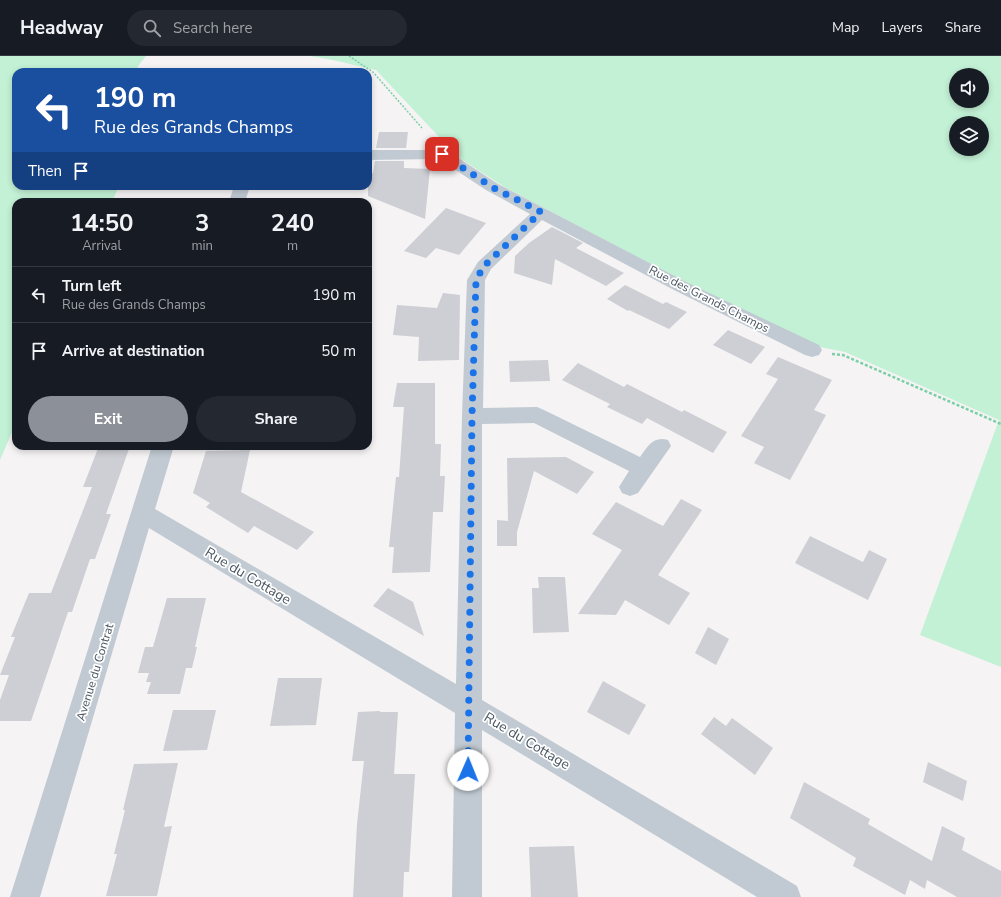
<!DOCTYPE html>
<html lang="en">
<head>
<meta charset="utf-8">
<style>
  :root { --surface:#171b24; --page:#242831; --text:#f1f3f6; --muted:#9ea1a6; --line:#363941; --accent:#8c9099 }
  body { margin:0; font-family:"Nunito Sans",sans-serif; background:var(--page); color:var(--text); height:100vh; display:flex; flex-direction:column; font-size:15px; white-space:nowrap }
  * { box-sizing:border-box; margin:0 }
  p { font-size:13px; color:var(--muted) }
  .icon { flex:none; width:22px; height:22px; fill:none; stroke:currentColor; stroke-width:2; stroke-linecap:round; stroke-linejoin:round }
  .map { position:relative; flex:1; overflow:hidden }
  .side { position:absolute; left:12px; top:142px; width:360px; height:252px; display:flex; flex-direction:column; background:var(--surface); border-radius:12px; box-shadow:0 2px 6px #0003 }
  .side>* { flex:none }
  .top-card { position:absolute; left:12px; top:12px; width:360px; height:122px; border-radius:12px; box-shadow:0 2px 6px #0003; background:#1a4fa0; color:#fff; overflow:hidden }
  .buttons { position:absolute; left:949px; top:12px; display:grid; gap:8px }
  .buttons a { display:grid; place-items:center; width:40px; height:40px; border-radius:50%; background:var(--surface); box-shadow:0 2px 6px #0003; font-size:20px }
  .pin { position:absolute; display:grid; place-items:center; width:34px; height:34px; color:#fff; margin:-17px; border-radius:8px; box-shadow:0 2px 6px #0006 }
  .me { position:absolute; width:44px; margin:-22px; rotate:1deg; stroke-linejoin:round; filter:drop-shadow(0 0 3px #0008) }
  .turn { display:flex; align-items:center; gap:14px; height:84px; padding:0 16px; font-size:18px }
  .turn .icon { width:52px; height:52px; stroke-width:2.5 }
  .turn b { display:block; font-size:28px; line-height:34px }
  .then { display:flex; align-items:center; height:38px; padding:0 16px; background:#0003; gap:8px; font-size:15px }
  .eta { display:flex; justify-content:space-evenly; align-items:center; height:68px; text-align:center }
  .eta b { font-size:24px; font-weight:700; line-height:28px }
  .button { display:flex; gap:8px; margin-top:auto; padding:8px 16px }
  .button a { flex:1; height:46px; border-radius:24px; background:var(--accent); color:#fff; font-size:16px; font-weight:700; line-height:46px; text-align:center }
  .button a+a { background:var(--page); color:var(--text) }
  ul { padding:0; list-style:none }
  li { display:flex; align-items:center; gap:12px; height:56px; padding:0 16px; border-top:1px solid var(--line) }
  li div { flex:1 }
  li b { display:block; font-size:15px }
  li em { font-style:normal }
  header { display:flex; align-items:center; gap:24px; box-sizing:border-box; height:56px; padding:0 20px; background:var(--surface); border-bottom:1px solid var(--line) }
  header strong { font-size:19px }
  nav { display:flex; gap:22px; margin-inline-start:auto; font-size:14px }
  .search { width:280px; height:36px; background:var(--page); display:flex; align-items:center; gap:10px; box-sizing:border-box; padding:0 14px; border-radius:22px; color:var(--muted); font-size:15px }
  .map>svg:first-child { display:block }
  .green { fill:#c3f1d5; fill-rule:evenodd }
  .building { fill:#cdcfd5 }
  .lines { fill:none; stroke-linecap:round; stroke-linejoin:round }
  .path-far1 { stroke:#7ad0a6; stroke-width:1.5; stroke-dasharray:2 1.5; stroke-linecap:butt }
  .path { stroke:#7ad0a6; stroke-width:2.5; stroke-dasharray:3 2; stroke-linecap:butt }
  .minor { fill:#c1cad2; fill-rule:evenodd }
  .route { stroke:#1a73e8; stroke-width:7; stroke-dasharray:0 12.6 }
  .labels { text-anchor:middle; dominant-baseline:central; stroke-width:3.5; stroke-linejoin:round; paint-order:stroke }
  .street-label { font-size:12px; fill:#4a5661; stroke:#fff }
  .near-street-label { font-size:14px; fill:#4a5661; stroke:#fff }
</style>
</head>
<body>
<header>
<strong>Headway</strong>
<div class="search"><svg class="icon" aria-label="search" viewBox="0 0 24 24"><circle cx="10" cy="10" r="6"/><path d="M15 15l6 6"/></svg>Search here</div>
<nav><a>Map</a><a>Layers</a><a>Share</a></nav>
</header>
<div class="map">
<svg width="1001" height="841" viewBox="0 0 1001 841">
  <rect width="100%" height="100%" fill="#f5f3f3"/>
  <g class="green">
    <path d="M 0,0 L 146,0 L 138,10 L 139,16 L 16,16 L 16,130 L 119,130 L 112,146 L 16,146 L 16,367 L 0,404 Z"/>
    <path d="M 310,0 L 1001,0 L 1001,611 L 920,579 L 999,364 L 845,296 L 815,290 L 685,226 L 506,132 L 458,101 L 376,14 L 328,3 ZM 956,19 L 982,19 L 982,45 L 956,45 ZM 956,67 L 982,67 L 982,93 L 956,93 Z"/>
  </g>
  <g class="building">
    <path d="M 379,76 L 408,76 L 406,92 L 376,92 Z"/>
    <path d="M 375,105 L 404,105 L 404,112 L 430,113 L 425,163 L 368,140 L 368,117 L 373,117 Z"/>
    <path d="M 446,152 L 486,167 L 459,199 L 436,192 L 426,202 L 404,195 Z"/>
    <path d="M 552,171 L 583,187 L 576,192 L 624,217 L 606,230 L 555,203 L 552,229 L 514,217 L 515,200 L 529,187 Z"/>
    <path d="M 625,229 L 663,248 L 666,246 L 687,256 L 669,273 L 629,254 L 628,255 L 607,243 Z"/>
    <path d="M 443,237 L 460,239 L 459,304 L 418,305 L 419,281 L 393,279 L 397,249 L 437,252 Z"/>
    <path d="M 728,274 L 765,291 L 751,308 L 713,289 Z"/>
    <path d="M 778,301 L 832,324 L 814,354 L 826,359 L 790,424 L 754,407 L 764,391 L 741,380 L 778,323 L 766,318 Z"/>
    <path d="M 548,304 L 550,325 L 510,326 L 509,305 Z"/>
    <path d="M 578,307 L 624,331 L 627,328 L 682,356 L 684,354 L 727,376 L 713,397 L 647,362 L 642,368 L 607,351 L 610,348 L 562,324 Z"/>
    <path d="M 397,327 L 435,327 L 435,388 L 441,388 L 440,420 L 445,420 L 443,456 L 433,456 L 430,516 L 392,517 L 394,491 L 389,491 L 396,421 L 399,421 L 404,351 L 393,351 Z"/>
    <path d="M 99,390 L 130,390 L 106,458 L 111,458 L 95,503 L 90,503 L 72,556 L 68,556 L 31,665 L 0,665 L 0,644 L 9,619 L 0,619 L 15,581 L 11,581 L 29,537 L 51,537 L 92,431 L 83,431 Z"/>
    <path d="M 250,394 L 241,436 L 314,476 L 297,494 L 254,470 L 248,477 L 206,451 L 210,447 L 193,437 L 206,395 Z"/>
    <path d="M 566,401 L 594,416 L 577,438 L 534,415 L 517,476 L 517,490 L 497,490 L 497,464 L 508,465 L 507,402 Z"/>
    <path d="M 681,443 L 702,454 L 658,519 L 690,537 L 669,569 L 625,544 L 616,559 L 578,558 L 622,494 L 592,478 L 616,446 L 663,470 Z"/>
    <path d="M 810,480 L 863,506 L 869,494 L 887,503 L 868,544 L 795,507 Z"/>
    <path d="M 538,521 L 565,521 L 569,576 L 533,577 L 532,532 L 539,532 Z"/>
    <path d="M 388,532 L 413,546 L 424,580 L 373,550 Z"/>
    <path d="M 167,542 L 206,542 L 195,591 L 197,591 L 192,612 L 186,612 L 180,638 L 147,638 L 151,626 L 146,626 L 149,617 L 138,617 L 145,591 L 153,591 Z"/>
    <path d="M 708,571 L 729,583 L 716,609 L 695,597 Z"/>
    <path d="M 278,622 L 322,622 L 316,669 L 270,670 Z"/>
    <path d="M 603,625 L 646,649 L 629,679 L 587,656 Z"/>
    <path d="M 173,654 L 216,654 L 207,694 L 163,695 Z"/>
    <path d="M 380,655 L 380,656 L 398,656 L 394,718 L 415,718 L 409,816 L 404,816 L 403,841 L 353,841 L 357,768 L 364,705 L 352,705 L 358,656 Z"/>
    <path d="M 714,661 L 726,670 L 732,662 L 773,692 L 755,719 L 701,678 Z"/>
    <path d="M 928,706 L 967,725 L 963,745 L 923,726 Z"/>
    <path d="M 178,707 L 164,771 L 172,770 L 157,840 L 106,840 L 117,798 L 114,798 L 125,754 L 123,754 L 134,708 Z"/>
    <path d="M 804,726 L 870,763 L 868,768 L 932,805 L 942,770 L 965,782 L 962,794 L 1001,815 L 1001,841 L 957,841 L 927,824 L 925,833 L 910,824 L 905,839 L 853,810 L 856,802 L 790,762 Z"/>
    <path d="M 574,790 L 578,841 L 531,841 L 529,791 Z"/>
  </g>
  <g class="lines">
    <path class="path-far1" d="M 349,0 L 373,16 L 422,72"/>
    <path class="path" d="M 832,298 L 843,299 L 1001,368"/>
    <g class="minor">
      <path d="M 435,81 L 440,83 L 448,95 L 498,128 L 686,226 L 819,289 L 822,294 L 819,299 L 812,301 L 805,299 L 674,234 L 542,164 L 491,213 L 485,224 L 483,352 L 537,351 L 544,354 L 640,401 C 648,390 653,380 668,384 L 671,390 L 638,437 L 630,440 L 622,437 L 619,431 L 629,415 L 534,367 L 482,368 L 482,644 L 797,830 L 801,841 L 757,841 L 482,674 L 482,841 L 452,841 L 455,657 L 149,472 L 40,841 L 10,841 L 152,390 L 174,390 L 155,453 L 456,628 L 462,360 L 467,224 L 478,206 L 530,158 L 486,134 L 439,103 L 368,104 L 368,94 L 432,94 L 427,86 L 430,83 Z"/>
      <path d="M 234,130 L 250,130 L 245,146 L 229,146 Z"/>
    </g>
  </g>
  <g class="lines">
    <path class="route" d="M 442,98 L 492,131 L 541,156 L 484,210 L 476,224 L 472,360 L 468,714"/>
  </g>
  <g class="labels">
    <g class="street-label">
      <text transform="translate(709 243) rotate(27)">Rue des Grands Champs</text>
      <text transform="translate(95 616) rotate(-73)">Avenue du Contrat</text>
    </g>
    <g class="near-street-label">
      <text transform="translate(248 520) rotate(31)">Rue du Cottage</text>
      <text transform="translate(527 685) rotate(31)">Rue du Cottage</text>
    </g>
  </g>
</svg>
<div class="buttons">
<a><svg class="icon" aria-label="sound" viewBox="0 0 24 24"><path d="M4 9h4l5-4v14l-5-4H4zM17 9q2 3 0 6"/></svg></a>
<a><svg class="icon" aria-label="layers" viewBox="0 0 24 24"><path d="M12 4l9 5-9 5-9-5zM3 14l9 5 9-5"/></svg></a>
</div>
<div class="pin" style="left:442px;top:98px;background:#d93025"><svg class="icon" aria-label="arrive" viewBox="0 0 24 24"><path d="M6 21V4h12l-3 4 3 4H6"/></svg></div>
<svg class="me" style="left:468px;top:714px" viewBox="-20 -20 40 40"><circle r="19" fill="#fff"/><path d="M0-13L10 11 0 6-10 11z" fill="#1a73e8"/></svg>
<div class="top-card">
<div class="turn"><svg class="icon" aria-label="left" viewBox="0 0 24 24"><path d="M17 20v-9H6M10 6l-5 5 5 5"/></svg><div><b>190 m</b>Rue des Grands Champs</div></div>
<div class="then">Then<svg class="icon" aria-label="arrive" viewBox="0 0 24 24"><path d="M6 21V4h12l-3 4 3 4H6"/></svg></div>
</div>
<section class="side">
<div class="eta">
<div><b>14:50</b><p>Arrival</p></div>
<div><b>3</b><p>min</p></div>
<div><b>240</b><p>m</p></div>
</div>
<ul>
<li><svg class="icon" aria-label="left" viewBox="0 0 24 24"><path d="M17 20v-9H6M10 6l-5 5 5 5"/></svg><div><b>Turn left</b><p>Rue des Grands Champs</p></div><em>190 m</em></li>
<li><svg class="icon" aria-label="arrive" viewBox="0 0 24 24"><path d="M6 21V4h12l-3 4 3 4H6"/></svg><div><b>Arrive at destination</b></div><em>50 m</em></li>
</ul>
<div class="button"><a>Exit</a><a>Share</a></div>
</section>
</div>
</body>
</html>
